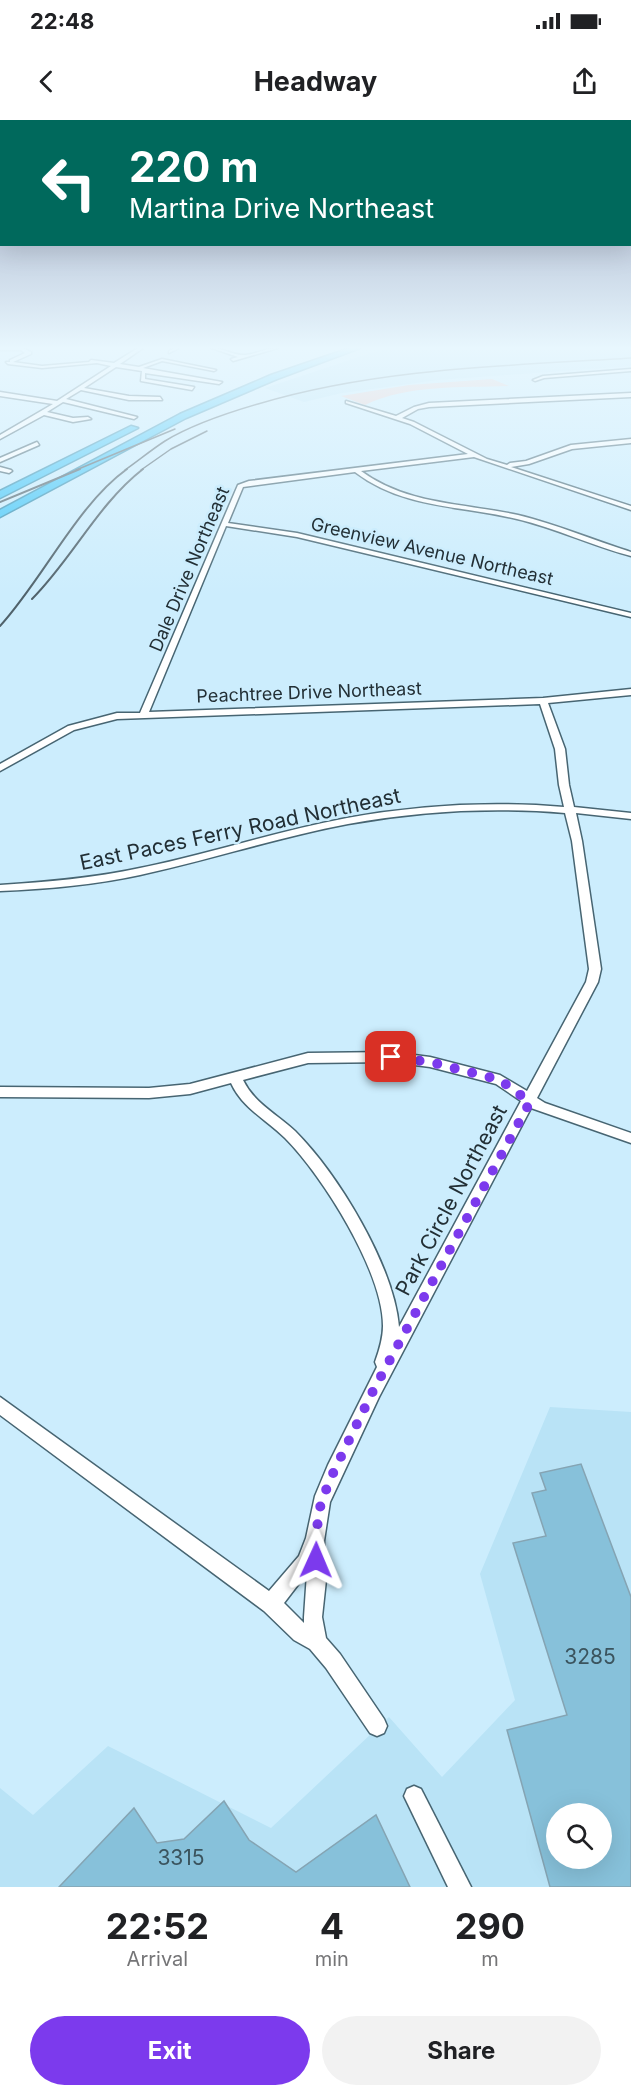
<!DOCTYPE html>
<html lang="en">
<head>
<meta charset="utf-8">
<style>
  :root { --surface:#fff; --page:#f2f2f2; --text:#202124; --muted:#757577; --accent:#7c3aed }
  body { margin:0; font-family:Inter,sans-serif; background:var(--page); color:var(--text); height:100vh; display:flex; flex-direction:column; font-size:22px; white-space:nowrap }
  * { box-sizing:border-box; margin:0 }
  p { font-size:20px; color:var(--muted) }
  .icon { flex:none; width:33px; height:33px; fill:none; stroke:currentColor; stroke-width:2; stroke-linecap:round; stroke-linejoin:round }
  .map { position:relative; height:1767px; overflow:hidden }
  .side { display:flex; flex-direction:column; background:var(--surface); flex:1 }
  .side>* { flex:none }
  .banner { position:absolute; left:0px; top:0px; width:632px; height:126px; box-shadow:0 6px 24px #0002; background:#00695c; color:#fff; overflow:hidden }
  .buttons { position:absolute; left:546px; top:1683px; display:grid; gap:12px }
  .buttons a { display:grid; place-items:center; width:66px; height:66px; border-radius:50%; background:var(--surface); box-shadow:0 6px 24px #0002; font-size:30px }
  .pin { position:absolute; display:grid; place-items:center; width:51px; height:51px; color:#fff; margin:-26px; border-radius:12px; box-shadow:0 3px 9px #0006 }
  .me { position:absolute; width:66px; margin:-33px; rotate:1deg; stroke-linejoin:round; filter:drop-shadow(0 0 4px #0008) }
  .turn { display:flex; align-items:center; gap:21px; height:126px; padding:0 30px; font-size:27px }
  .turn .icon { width:78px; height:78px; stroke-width:2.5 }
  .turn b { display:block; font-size:42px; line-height:51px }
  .eta { display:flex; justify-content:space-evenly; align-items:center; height:102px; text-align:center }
  .eta b { font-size:36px; font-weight:700; line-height:42px }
  .action { display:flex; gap:12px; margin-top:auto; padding:12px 30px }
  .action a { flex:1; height:69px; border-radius:36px; background:var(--accent); color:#fff; font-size:24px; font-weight:700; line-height:69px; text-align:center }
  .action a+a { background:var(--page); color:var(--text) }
  .status { display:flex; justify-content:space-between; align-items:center; height:42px; padding:0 30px; background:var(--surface); direction:ltr }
  .status svg { height:16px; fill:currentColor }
  header { display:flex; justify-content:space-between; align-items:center; height:78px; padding:0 30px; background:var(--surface); font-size:27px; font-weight:700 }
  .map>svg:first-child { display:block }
  .built { fill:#b9e3f6; fill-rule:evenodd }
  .green { fill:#f2c8c2 }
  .building { fill:#87c1da; stroke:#85a4b3; stroke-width:1.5; fill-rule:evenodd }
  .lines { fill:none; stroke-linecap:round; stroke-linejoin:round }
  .minor-casing { stroke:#476572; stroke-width:3 }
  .highway-casing { stroke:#3791b3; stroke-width:3 }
  .minor { fill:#fff; fill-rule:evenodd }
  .highway { fill:#43c6f7; fill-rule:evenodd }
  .rail-far1 { stroke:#50626b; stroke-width:1.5 }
  .rail { stroke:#50626b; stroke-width:2 }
  .route { stroke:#7c3aed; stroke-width:10; stroke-dasharray:0 18 }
  .labels { text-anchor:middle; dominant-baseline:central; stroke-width:5; stroke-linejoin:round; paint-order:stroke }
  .far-street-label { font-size:18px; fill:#222f35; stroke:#ccedfd }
  .street-label { font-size:21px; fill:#222f35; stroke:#ccedfd }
  .near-number-label { font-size:21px; fill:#3b545e }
</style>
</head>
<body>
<div class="status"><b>22:48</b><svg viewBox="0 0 49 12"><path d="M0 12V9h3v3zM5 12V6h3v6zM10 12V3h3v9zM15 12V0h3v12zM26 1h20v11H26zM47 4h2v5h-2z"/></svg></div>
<header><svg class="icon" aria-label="back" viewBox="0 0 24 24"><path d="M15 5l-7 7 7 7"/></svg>Headway<svg class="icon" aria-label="share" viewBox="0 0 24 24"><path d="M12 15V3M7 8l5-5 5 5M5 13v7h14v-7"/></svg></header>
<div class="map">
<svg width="631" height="1767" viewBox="0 0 631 1767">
  <rect width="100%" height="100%" fill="#ccedfd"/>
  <g class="built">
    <path d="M 386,228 L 631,228 L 631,246 L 438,260 L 342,273 L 304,282 L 265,268 Z"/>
    <path d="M 550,1287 L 631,1292 L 631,1767 L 0,1767 L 0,1668 L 33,1695 L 108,1626 L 271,1708 L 389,1597 L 442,1657 L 515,1580 L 480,1454 ZM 556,1694 L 602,1694 L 602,1738 L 556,1738 Z"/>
  </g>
  <path class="green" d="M 492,259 L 509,266 C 461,268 409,264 365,285 L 341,276 L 409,265 Z"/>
  <g class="building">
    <path d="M 581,1344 L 631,1477 L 631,1767 L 550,1767 L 507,1610 L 567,1595 L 513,1423 L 546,1416 L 532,1373 L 546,1370 L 540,1353 ZM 556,1694 L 602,1694 L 602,1738 L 556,1738 Z"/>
    <path d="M 224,1681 L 249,1720 L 296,1752 L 376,1695 L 410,1767 L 59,1767 L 134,1688 L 157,1723 L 184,1719 Z"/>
  </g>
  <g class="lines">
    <defs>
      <g id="minor">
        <path d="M 0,228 L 23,228 L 31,232 L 31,234 L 13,242 L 42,246 L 89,242 L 91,240 L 114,243 L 138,228 L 143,228 L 120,244 L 139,247 L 162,239 L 216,250 L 214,251 L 162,241 L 143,248 L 222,262 L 219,264 L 145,253 L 145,259 L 194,267 L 192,270 L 141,261 L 142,251 L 116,247 L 84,268 L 129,276 L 160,277 L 162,280 L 129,280 L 81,270 L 66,279 L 137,297 L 134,299 L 63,282 L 47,292 L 73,298 L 88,297 L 91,299 L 73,302 L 44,295 L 0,319 L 0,315 L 53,284 L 0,276 L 0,272 L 57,281 L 111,246 L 97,243 L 42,248 L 8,244 L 6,242 L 10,242 L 10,240 L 25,233 L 21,230 L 0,230 Z"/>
        <path d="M 174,228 L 179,228 L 169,233 L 169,231 Z"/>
        <path d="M 212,228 C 223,228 234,236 245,235 C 256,234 267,228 278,228 L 233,241 L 231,239 L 238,237 Z"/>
        <path d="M 631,249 L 631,251 L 544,258 L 535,261 L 533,260 L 543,256 Z"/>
        <path d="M 631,273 L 631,277 L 429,287 L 418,289 L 402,298 L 414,302 L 487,339 L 507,345 L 510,343 L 526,341 L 571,325 L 631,319 L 631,323 L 572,329 L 529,344 L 511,347 L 631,386 L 631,390 L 474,337 L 361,351 C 407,385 464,383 518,395 C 556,404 593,420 631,432 L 631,436 C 592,426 556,408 517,399 C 459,385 404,389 355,352 L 243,367 L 228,403 L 297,413 L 631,493 L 631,497 L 297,417 L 226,406 L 149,592 L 543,578 L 631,569 L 631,575 L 548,583 L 565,629 L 569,665 L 574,687 L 631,693 L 631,699 L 576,693 L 582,721 L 601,849 L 598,862 L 537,978 L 545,983 L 631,1013 L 631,1023 L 531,988 L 379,1277 L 330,1382 L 324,1421 L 326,1460 L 322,1497 L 326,1518 L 340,1534 L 384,1599 L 387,1606 L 384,1613 L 377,1616 L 370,1613 L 326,1548 L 310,1529 L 294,1520 L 264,1491 L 0,1295 L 0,1277 L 269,1471 L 299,1436 L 306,1418 L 315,1376 L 328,1345 L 377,1247 L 375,1242 C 379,1231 383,1218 383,1206 C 383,1152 323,1056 285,1018 C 266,999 243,989 231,963 L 190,974 L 149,978 L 0,977 L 0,967 L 149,968 L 190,964 L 308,933 L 391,932 L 430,937 L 500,955 L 527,971 L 586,862 L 589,849 L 572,721 L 565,693 C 493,687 419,691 348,704 C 278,717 210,740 140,755 C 94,765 47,769 0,771 L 0,765 C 47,762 94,758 140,748 C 209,734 277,711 347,698 C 418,685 492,681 564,687 L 559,665 L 555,629 L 540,584 L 117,599 L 74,610 L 0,651 L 0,644 L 68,606 L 117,593 L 140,593 L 238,365 L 249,361 L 468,334 L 410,304 L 346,283 L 346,281 L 396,296 L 414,287 L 429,283 ZM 391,942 L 430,947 L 496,964 L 521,981 L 399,1207 C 394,1146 338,1054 295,1011 C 277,994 254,983 243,960 L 308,943 ZM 307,1453 L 304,1497 L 304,1503 L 284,1483 Z"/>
        <path d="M 37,322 L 39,325 L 0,342 L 0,338 Z"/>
        <path d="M 0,347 L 11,350 L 12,351 L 9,353 L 0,351 Z"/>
        <path d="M 414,1666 L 421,1669 L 471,1767 L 448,1767 L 404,1676 L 407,1669 Z"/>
      </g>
      <g id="highway">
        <path d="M 350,228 L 360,228 L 277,259 L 186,298 L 0,397 L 0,390 L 180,294 L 271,255 Z"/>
        <path d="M 131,306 L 138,308 L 0,378 L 0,371 Z"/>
      </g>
    </defs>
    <use href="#minor" class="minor-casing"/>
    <use href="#highway" class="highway-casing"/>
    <use href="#minor" class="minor"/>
    <use href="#highway" class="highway"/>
    <g class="rail-far1">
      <path d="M 76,350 L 175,309"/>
      <path d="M 125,350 C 138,341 151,330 165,321 C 193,304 227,293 258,284 C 378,248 506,246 631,238"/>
      <path d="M 141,350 L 171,329 L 207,311"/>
    </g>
    <g class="rail">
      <path d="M 0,382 L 80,349"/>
      <path d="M 32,479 C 72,439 98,384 143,349"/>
      <path d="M 0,506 C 43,459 77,385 127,349"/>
    </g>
  </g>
  <linearGradient id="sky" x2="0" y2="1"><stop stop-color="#97a1be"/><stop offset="0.48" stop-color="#e8f7fe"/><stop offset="1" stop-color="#e8f7fe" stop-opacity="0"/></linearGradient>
  <rect width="631" height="475" fill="url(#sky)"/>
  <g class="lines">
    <path class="route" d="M 316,1440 L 315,1420 L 321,1382 L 334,1351 L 373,1271 L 530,982 L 500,960 L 430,942 L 391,937"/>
  </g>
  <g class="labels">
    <g class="far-street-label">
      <text transform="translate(432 431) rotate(13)">Greenview Avenue Northeast</text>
      <text transform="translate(189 449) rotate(-67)">Dale Drive Northeast</text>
      <text transform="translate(309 572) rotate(-2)">Peachtree Drive Northeast</text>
    </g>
    <g class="street-label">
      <text transform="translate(240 709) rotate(-12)">East Paces Ferry Road Northeast</text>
      <text transform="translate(451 1080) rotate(-62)">Park Circle Northeast</text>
    </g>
    <g class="near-number-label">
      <text x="590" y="1536">3285</text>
      <text x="181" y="1737">3315</text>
    </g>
  </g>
</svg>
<div class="buttons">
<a><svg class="icon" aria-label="search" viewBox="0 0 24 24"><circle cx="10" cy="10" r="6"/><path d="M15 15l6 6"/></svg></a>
</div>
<div class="pin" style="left:391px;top:937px;background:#d93025"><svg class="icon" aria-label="arrive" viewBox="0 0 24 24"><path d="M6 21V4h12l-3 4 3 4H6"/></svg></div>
<svg class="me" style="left:316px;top:1440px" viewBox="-20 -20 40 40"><path d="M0-17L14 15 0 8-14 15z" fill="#7c3aed" stroke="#fff" stroke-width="4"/></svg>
<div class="banner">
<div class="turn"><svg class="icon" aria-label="left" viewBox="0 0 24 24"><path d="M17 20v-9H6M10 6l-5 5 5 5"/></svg><div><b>220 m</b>Martina Drive Northeast</div></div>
</div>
</div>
<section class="side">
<div class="eta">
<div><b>22:52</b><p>Arrival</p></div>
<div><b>4</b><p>min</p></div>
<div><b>290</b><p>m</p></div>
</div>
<div class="action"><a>Exit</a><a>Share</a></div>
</section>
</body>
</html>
